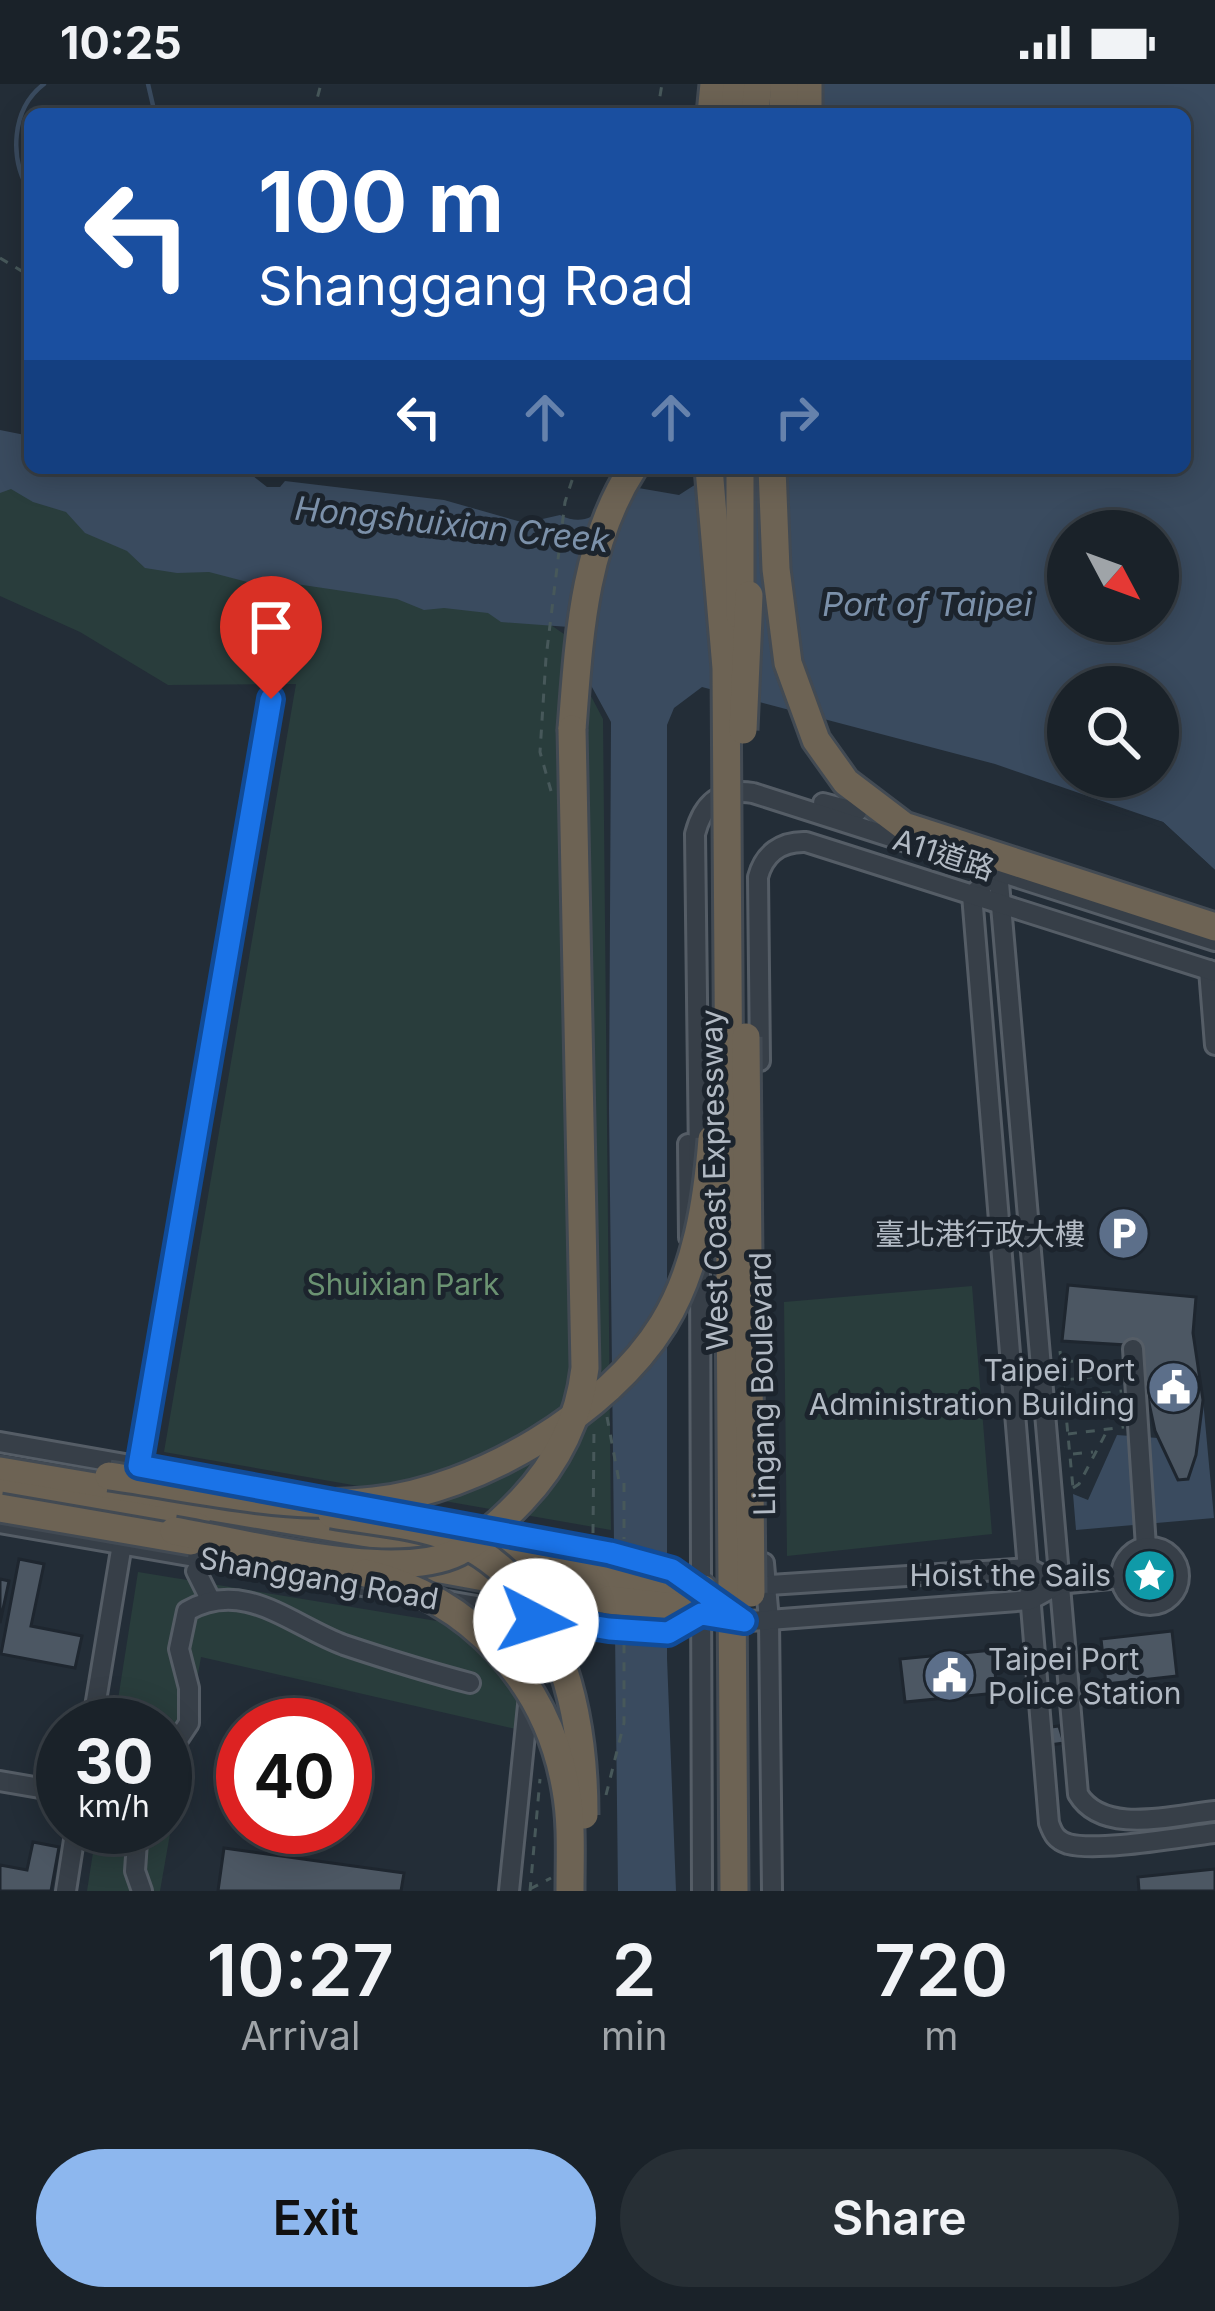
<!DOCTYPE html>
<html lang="en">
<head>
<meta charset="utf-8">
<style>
  :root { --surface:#1a2229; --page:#272f35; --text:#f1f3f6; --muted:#9fa4a8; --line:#383f46; --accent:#8db7ee }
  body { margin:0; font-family:Inter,"Noto Sans TC",sans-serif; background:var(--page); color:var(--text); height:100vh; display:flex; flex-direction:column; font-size:45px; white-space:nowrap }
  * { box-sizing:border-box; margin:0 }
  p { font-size:39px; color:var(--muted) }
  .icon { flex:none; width:66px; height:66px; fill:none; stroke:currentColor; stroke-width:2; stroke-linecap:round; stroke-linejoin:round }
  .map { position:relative; height:1807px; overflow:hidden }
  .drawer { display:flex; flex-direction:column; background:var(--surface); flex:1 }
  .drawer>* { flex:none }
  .hud { position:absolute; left:24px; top:24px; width:1167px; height:366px; border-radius:18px; box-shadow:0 6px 30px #0003,0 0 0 3px var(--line); background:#1a4fa0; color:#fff; overflow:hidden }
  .needle { width:78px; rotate:131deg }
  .tools { position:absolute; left:1047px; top:426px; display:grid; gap:24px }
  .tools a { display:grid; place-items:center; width:132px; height:132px; border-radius:50%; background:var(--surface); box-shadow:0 6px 30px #0003,0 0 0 3px var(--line); font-size:60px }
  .speed { position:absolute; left:36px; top:1614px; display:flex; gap:24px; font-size:60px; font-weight:700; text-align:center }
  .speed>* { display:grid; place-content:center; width:156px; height:156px; border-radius:50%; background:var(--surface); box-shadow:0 6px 30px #0003,0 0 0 3px var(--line); line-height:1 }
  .speed small { font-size:30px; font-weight:400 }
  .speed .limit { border:18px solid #d22; background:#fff; color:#111 }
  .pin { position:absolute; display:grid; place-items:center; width:102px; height:102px; color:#fff; margin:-123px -51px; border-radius:50% 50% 50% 0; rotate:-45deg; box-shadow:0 0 12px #0007 }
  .pin .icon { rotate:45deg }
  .me { position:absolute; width:132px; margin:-66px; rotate:95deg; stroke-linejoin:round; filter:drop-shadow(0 0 9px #0008) }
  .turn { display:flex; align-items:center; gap:42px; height:252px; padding:0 36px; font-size:54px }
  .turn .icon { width:156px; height:156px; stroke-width:2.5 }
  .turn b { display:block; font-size:84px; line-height:102px }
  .lanes { display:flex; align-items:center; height:114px; padding:0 36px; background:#0003; justify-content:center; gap:60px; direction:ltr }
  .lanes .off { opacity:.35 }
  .eta { display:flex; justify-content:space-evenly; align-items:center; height:204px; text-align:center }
  .eta b { font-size:72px; font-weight:600; line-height:84px }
  .cta { display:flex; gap:24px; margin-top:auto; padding:24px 36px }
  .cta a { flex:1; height:138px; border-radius:72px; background:var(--accent); color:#111; font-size:48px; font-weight:600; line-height:138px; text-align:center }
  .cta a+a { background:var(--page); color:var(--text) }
  .status { display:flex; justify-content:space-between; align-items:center; height:84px; padding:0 60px; background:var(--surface); direction:ltr }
  .status svg { height:33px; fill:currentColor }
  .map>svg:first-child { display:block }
  .green { fill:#293d3c }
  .water { fill:#3a4b5f; fill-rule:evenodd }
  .pier { fill:#232d37 }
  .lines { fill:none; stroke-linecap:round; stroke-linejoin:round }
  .stream { stroke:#3a4b5f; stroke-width:4.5 }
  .building { fill:#4c5763; stroke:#1e262f; stroke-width:3 }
  .minor-casing { stroke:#555d66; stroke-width:24 }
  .highway-casing { stroke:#424a53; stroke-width:33 }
  .path { stroke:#47585a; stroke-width:3; stroke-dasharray:9 9; stroke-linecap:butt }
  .minor { stroke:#373f48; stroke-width:18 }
  .highway { stroke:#6d6354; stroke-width:27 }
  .minor-bridge-casing { stroke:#555d66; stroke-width:24; stroke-linecap:butt }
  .highway-bridge-casing { stroke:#424a53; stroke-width:33; stroke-linecap:butt }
  .minor-bridge { stroke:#373f48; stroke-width:18 }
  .highway-bridge { stroke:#6d6354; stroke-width:27 }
  .route-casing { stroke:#114b97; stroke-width:30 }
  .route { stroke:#1a73e8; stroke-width:21 }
  .labels { text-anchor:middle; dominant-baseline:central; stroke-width:10; stroke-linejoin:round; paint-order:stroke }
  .street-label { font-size:30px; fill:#b2bac4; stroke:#1c242d }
  .poi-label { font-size:30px; fill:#b2bac4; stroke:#1c242d; text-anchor:end }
  .park-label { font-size:30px; fill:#6b9372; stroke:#1c242d }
  .water-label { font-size:33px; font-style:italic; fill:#7c91aa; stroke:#1c242d }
</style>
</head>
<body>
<div class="status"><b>10:25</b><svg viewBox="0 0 49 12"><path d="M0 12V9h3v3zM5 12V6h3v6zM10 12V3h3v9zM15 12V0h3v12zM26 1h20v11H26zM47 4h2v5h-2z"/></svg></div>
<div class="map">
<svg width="1215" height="1807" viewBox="0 0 1215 1807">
  <rect width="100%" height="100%" fill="#232d37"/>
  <g class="green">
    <path d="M 0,388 L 545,537 L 577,559 L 581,593 L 603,635 L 611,1446 L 164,1368 L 296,600 L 168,601 L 80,548 L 0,512 Z"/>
    <path d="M 972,1202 L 992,1450 L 787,1472 L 784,1218 Z"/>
    <path d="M 138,1488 L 522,1551 L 516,1645 L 201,1573 L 160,1807 L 87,1807 L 97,1743 L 165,1743 L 165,1641 L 114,1641 Z"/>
  </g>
  <g class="water">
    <path d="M 705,0 L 1215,0 L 1215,786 L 1163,738 L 995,680 L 702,603 L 674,624 L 667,641 L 667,1574 L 676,1807 L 618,1807 L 609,1025 L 611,638 L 587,594 L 569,543 L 501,538 L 488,529 L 444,524 L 424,526 L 397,515 L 296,500 L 270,504 L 209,488 L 177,489 L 145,484 L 127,467 L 85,449 L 66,428 L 33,418 L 11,405 L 0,409 L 0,346 L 30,352 L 30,384 L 243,384 L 267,403 L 280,403 L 285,397 L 444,416 L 525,439 L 560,431 C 590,446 605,423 621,401 L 679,411 L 721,384 L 1185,384 L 1185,30 L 703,30 ZM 1068,447 L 1158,447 L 1158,537 L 1068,537 ZM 1068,603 L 1158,603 L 1158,693 L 1068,693 Z"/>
    <path d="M 1203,1316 L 1214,1434 L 1076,1446 L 1073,1410 L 1088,1416 L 1117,1351 L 1158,1354 L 1177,1395 L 1188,1395 L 1196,1371 Z"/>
  </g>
  <path class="pier" d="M 1047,704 L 1163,738 L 1215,786 L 1215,792 L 1160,743 Z"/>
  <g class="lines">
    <g class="stream">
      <path d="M 148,0 L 155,30"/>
      <path d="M 30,108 C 9,75 11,25 44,0"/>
    </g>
  </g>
  <g class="building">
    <path d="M 1068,1201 L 1196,1213 L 1193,1249 L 1203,1316 L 1196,1371 L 1188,1395 L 1178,1396 L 1155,1347 L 1143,1291 L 1142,1262 L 1062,1257 Z"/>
    <path d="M 19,1475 L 44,1480 L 31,1542 L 82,1552 L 75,1584 L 1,1570 Z"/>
    <path d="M 0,1495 L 9,1497 L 0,1539 Z"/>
    <path d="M 1172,1547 L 1177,1592 L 1106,1600 L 1101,1555 Z"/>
    <path d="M 993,1566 L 997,1609 L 905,1618 L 900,1575 Z"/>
    <path d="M 1059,1642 L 1064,1659 L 1049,1661 L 1051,1643 Z"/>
    <path d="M 33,1758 L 59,1763 L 51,1807 L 0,1807 L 0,1781 L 27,1786 Z"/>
    <path d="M 224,1764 L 404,1789 L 401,1807 L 218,1807 Z"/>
    <path d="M 1215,1785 L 1215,1807 L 1139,1807 L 1138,1793 Z"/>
  </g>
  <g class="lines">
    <defs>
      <g id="minor">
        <path d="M 823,719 L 857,728"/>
        <path d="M 998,787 L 972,811 L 1049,1739 C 1053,1750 1056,1756 1068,1760 C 1099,1768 1180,1753 1215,1749"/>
        <path d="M 998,787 L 1078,1710 C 1103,1752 1174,1731 1215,1727"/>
        <path d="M 1209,886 L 1215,961"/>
        <path d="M 760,977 L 758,793 C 764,770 781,757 806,758 L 1215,888"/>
        <path d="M 688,1060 L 689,1153"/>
        <path d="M 699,1076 L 695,750 C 703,719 721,704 753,709 L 1215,857"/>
        <path d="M 700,1170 L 702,1807"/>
        <path d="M 1133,1265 L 1146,1463"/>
        <path d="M 0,1358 L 210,1395"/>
        <path d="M 139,1382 L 271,615"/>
        <path d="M 426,1435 L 611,1469"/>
        <path d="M 0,1439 L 385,1506"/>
        <circle cx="1150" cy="1492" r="29"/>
        <path d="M 764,1479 L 769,1536 L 772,1807"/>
        <path d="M 196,1487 L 211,1517"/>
        <path d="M 755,1502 L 1028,1484 L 1059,1500"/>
        <path d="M 442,1516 L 609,1545"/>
        <path d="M 669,1548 L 701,1530 L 744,1537 L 769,1536 L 1030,1516 L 1059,1500 L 1120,1494"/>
        <path d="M 92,1641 L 122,1460"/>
        <path d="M 165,1675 L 189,1639 L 189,1604 L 179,1565 L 187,1527 C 245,1494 292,1542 344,1561 C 386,1575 428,1588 470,1599"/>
        <path d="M 0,1697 L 63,1708"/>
        <path d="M 138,1743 L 135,1787 L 142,1807"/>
        <path d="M 66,1807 L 76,1743"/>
        <path d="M 509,1807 L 537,1533"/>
      </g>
      <g id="highway">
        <path d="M 808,0 L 808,30"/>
        <path d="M 711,30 L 714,0"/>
        <path d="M 735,30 L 737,0"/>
        <path d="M 755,30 L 758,0"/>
        <path d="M 783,30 L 784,0"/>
        <path d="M 772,384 L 776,485 L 788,579 L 816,656 L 846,698 L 904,742 L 1215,843"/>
        <path d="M 572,645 C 579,556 583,461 633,384"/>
        <path d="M 0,1387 L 610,1490"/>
        <path d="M 0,1409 L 198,1443"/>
        <path d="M 413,1480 L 609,1516"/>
        <path d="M 674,1502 L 703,1505"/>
        <path d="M 673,1523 L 701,1530"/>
      </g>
    </defs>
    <use href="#minor" class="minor-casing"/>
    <use href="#highway" class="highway-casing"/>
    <g class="path">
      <path d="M 214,30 L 219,29"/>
      <path d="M 313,30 L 321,0"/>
      <path d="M 657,30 L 662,0"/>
      <path d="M 0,174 L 30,192"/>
      <path d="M 551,707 L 540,668 L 546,574 L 565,418 L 576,384"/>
      <path d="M 1060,1267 L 1073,1404 L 1070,1407"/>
      <path d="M 1064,1277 L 1114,1278"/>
      <path d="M 1065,1296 L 1121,1289"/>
      <path d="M 1066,1314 L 1122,1307"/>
      <path d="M 607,1333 L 619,1397 L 624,1397 L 624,1455"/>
      <path d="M 1067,1333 L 1117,1327"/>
      <path d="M 1068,1350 L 1124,1343"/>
      <path d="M 1073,1370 L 1093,1368"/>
      <path d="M 224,1385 L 273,1394"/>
      <path d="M 1073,1404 L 1079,1400 L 1107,1347"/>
      <path d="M 593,1449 L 594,1345"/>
      <path d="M 606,1711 L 624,1639 L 624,1561"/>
      <path d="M 530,1805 L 551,1794"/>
      <path d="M 530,1807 L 540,1695"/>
    </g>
    <use href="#minor" class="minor"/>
    <use href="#highway" class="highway"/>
    <defs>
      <g id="minor-bridge">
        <path d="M 611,1469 L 672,1486"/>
        <path d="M 609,1545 L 669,1548"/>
      </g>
      <g id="highway-bridge">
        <path d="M 709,384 L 726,584 L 734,1807"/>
        <path d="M 740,531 L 740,384"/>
        <path d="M 743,646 L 749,511"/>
        <path d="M 746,953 L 751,1509"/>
        <path d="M 109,1392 C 195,1404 287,1427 374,1417 C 477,1406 608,1329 663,1240 C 697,1185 707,1117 712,1055"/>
        <path d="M 0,1424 L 191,1457"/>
        <path d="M 332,1430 C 370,1437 415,1439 451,1454 C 559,1498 584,1628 584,1731"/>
        <path d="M 174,1447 C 246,1459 394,1500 458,1468 C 481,1456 504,1435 522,1416 C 558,1378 579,1336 585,1284 L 572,645"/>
        <path d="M 365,1489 C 471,1515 548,1598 566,1706 C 572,1739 570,1773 570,1807"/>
        <path d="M 610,1490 L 674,1502"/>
        <path d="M 609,1516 L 673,1523"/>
      </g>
    </defs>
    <use href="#minor-bridge" class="minor-bridge-casing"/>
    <use href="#highway-bridge" class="highway-bridge-casing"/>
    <use href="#minor-bridge" class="minor-bridge"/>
    <use href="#highway-bridge" class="highway-bridge"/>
  </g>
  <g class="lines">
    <defs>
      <path id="route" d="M 271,615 L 139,1382 L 610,1469 L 672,1486 L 744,1537 L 701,1530 L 668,1549 L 609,1545 L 537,1533 L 536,1537"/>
    </defs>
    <use href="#route" class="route-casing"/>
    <use href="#route" class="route"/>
  </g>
  <defs>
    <symbol id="parking-disc" viewBox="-11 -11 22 22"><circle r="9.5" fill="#5c6f8a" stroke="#1c242d"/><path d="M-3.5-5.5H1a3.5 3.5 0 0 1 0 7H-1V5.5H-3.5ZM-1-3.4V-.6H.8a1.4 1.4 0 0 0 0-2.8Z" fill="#fff"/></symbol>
    <symbol id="civic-disc" viewBox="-11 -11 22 22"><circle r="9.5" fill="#5c6f8a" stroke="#1c242d"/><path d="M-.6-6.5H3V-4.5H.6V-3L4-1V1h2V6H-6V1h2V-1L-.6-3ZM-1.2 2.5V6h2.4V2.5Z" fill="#fff"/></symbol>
    <symbol id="sight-disc" viewBox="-11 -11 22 22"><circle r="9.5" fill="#0f9aa8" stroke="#1c242d"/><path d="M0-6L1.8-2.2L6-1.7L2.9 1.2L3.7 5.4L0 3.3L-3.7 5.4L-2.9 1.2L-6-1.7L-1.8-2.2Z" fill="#fff"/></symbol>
  </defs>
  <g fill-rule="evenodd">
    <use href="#parking-disc" x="1094" y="1120" width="59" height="59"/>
    <use href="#civic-disc" x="1144" y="1274" width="59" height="59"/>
    <use href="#sight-disc" x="1120" y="1462" width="59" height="59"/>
    <use href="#civic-disc" x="920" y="1562" width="59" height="59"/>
  </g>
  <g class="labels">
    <g class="street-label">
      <text transform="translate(944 770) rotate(18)">A11道路</text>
      <text transform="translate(714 1096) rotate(-91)">West Coast Expressway</text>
      <text transform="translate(762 1300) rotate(-91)">Lingang Boulevard</text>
      <text transform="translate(319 1494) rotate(10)">Shanggang Road</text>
    </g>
    <g class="poi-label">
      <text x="1085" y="1150">臺北港行政大樓</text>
      <text x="1135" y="1286">Taipei Port<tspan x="1135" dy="34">Administration Building</tspan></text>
      <text x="1111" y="1491">Hoist the Sails</text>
      <text x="988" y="1575" text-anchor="start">Taipei Port<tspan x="988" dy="34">Police Station</tspan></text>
    </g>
    <g class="park-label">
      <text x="403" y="1200">Shuixian Park</text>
    </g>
    <g class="water-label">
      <text transform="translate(452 440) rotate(6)">Hongshuixian Creek</text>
      <text x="927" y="520">Port of Taipei</text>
    </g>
  </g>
</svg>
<div class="tools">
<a><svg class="needle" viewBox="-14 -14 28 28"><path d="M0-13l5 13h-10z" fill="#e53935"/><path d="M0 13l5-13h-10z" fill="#9fa4a8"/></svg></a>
<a><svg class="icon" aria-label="search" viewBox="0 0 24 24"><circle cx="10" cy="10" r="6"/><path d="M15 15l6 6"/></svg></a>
</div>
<div class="speed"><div>30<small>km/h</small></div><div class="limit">40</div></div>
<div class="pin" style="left:271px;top:615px;background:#d93025"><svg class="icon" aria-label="arrive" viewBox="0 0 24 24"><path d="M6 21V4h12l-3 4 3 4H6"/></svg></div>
<svg class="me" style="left:536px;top:1537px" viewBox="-20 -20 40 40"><circle r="19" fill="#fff"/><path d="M0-13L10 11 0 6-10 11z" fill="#1a73e8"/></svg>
<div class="hud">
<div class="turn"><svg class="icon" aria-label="left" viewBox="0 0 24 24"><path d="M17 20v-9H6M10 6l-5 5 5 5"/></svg><div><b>100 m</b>Shanggang Road</div></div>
<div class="lanes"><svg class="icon" aria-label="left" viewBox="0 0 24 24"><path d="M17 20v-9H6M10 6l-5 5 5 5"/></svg><svg class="icon off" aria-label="ahead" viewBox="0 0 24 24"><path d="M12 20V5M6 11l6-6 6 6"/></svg><svg class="icon off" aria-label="ahead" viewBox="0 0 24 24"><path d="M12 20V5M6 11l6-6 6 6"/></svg><svg class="icon off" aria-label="right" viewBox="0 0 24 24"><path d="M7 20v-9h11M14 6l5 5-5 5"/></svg></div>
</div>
</div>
<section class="drawer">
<div class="eta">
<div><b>10:27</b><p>Arrival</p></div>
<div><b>2</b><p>min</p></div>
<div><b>720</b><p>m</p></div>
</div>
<div class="cta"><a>Exit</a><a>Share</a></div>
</section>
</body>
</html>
